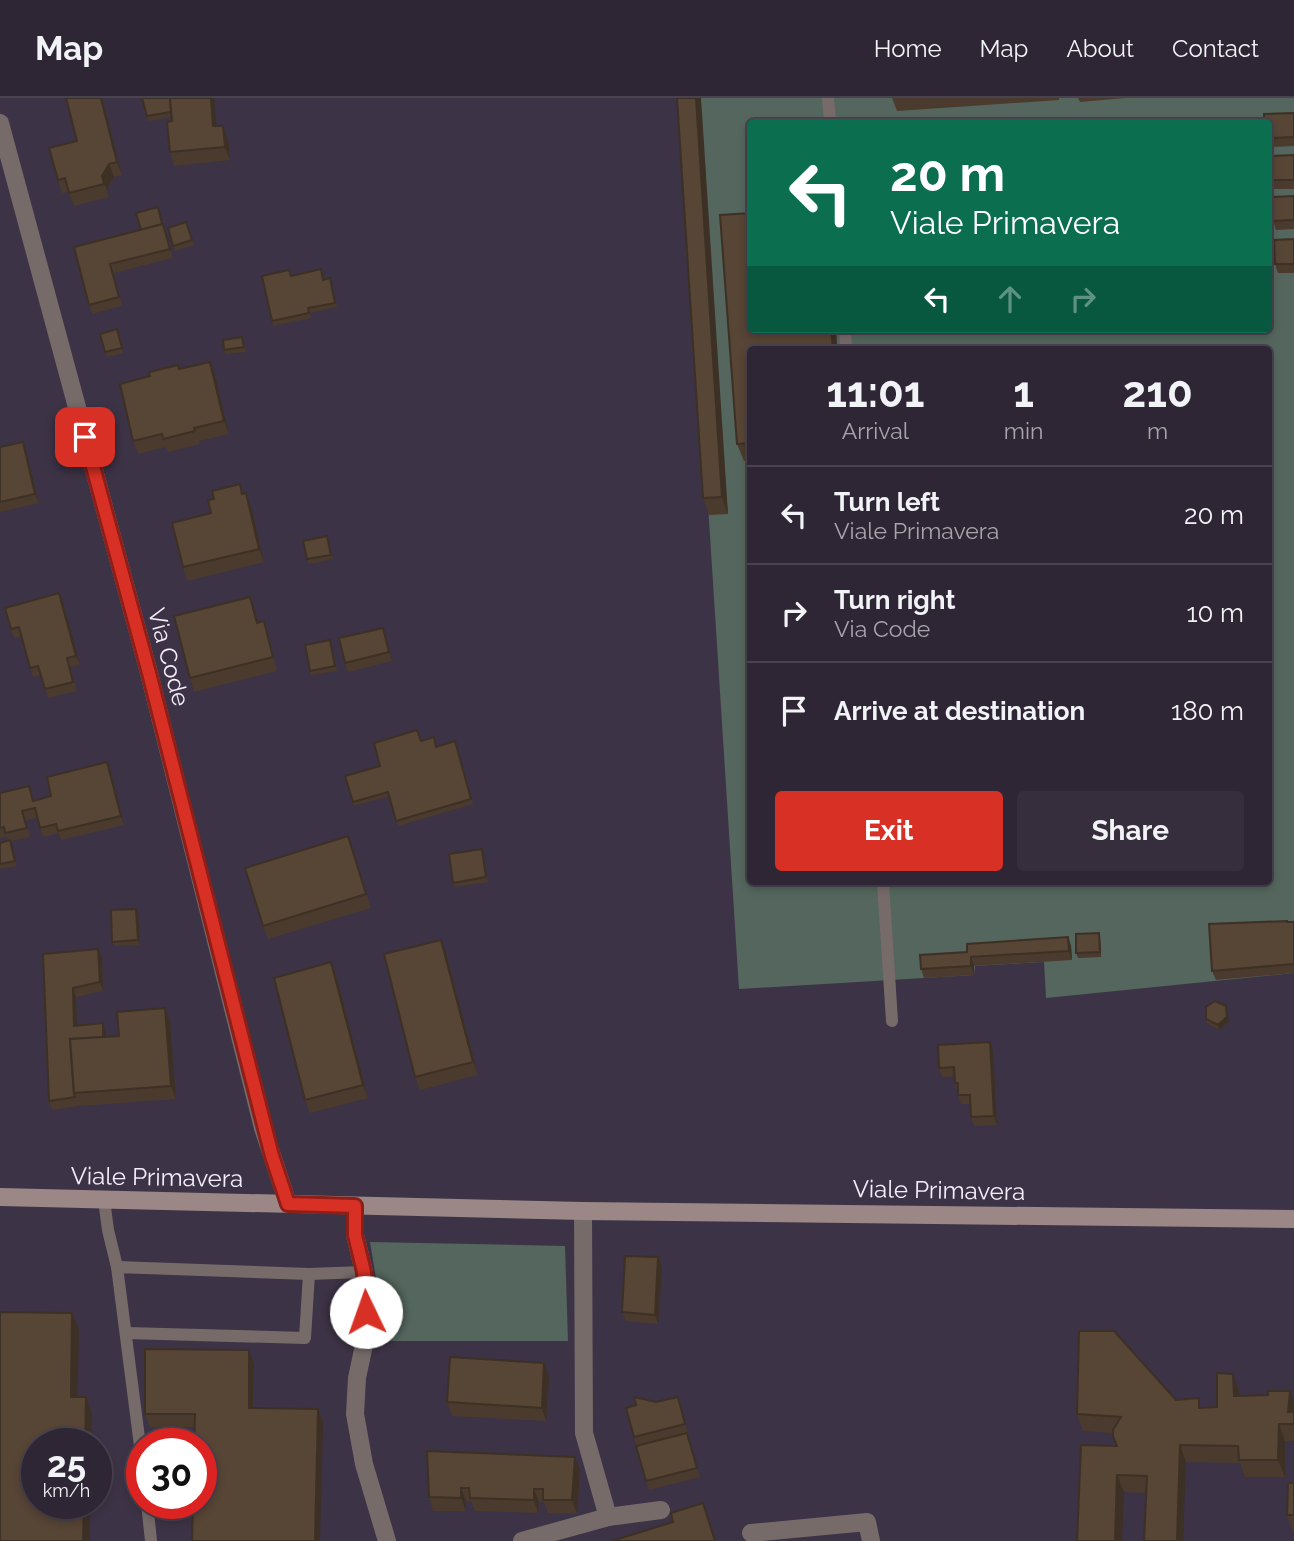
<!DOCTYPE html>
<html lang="en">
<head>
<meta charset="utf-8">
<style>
  :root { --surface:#2e2634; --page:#362e3c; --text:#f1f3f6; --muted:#a7a5ac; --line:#49434f; --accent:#d93025 }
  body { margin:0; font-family:Raleway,sans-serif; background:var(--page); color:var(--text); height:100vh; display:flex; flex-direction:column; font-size:26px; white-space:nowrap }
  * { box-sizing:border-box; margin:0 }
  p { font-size:23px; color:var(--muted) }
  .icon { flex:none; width:38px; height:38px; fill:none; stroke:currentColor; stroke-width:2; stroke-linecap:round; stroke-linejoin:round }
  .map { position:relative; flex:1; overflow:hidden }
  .side { position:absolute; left:747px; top:248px; width:525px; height:539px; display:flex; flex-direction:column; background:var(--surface); border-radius:7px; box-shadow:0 4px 10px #0003,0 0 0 2px var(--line) }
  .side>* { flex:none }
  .guide { position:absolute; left:747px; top:21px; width:525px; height:214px; border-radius:7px; box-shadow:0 4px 10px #0003,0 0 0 2px var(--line); background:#0b6e4f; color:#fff; overflow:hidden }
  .speed { position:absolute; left:21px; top:1330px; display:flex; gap:14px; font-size:35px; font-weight:700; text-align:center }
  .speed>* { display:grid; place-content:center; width:91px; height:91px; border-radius:50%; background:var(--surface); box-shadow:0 4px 10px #0003,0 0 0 2px var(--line); line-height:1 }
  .speed small { font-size:18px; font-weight:400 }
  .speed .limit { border:10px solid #d22; background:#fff; color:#111 }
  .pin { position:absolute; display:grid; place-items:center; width:60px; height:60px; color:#fff; margin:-30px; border-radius:14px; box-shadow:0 4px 10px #0006 }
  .me { position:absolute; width:77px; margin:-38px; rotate:357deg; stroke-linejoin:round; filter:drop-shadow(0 0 5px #0008) }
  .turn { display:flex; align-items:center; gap:24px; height:147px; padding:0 28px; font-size:32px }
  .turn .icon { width:91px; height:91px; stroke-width:2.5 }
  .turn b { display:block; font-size:49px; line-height:60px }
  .lanes { display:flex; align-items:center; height:66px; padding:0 28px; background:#0003; justify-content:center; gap:35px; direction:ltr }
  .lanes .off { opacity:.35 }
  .eta { display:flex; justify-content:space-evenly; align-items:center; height:119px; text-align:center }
  .eta b { font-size:42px; font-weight:700; line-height:49px }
  .action { display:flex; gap:14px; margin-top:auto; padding:14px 28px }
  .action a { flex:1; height:80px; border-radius:7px; background:var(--accent); color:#fff; font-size:28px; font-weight:700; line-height:80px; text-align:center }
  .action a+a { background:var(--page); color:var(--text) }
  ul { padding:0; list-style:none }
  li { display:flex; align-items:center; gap:21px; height:98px; padding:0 28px; border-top:2px solid var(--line) }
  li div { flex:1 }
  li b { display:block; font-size:26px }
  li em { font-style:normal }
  header { display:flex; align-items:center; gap:42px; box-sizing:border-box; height:98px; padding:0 35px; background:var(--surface); border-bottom:2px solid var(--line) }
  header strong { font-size:33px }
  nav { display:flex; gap:38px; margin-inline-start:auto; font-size:24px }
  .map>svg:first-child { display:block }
  .green { fill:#54665d; fill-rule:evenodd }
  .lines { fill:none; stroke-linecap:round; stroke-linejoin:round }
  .lane { stroke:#776b6a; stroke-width:12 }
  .street { stroke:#776b6a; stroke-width:18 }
  .secondary { stroke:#9a8786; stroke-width:18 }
  .wall { fill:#4b3b2e }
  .shaded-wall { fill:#3d3025 }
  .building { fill:#574535; stroke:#3d3025; stroke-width:2 }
  .route-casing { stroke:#8d1f18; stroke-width:18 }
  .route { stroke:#d93025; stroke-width:12 }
  .labels { text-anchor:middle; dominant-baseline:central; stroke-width:7; stroke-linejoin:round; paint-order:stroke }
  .street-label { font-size:24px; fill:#f5eefa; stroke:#3d3346 }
</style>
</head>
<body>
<header>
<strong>Map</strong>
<nav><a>Home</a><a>Map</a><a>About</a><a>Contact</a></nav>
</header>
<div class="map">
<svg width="1294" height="1443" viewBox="0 0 1294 1443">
  <rect width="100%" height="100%" fill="#3d3346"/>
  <g class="green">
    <path d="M 682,0 L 1294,0 L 1294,875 L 1046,900 L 1044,864 L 975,868 L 974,877 L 739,891 ZM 751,24 L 1269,24 L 1269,231 L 751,231 ZM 751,252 L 1269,252 L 1269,784 L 751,784 Z"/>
    <path d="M 370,1144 L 565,1148 L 568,1243 L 381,1243 L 383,1222 Z"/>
  </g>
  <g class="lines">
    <g class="lane">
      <path d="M 828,0 L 830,24"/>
      <path d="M 845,231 L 846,252"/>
      <path d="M 883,784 L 892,923"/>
      <path d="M 104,1102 L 108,1132 L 117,1169"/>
      <path d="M 127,1235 L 305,1240 L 309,1176"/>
      <path d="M 142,1363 L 117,1169 L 309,1176 L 364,1174"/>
      <path d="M 147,1405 L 151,1443"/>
    </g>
    <g class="street">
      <path d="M 0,25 L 149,575 L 263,1030 L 288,1106"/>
      <path d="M 355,1108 L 355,1137 L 364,1174 L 367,1233 L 357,1280 L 355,1316 L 364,1366 L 387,1443"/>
      <path d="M 608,1419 L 661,1412"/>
      <path d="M 751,1435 L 867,1424 L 871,1443"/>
      <path d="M 522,1443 L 608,1419 L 584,1335 L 583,1113"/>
    </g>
    <path class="secondary" d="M 0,1099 L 583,1113 L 1294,1121"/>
  </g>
  <g class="wall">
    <path d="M 102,0 L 122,77 L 114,79 L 107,91 L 109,99 L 74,108 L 68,94 L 62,95 L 58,82 L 77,43 Z"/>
    <path d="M 142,0 L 217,28 L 223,28 L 228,41 L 230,62 L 174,68 L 170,54 L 172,19 L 148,23 Z"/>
    <path d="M 677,0 L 728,416 L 709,417 L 703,400 Z"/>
    <path d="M 892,0 L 1059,0 L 1059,2 L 897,13 Z"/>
    <path d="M 1078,0 L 1125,0 L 1080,4 Z"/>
    <path d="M 1294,15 L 1294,48 L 1269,49 L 1269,24 Z"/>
    <path d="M 1294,57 L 1294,91 L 1273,91 L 1269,82 Z"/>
    <path d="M 1294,98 L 1294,131 L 1276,132 L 1273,123 Z"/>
    <path d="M 186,124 L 194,147 L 175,153 L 168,130 Z"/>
    <path d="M 163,126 L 173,160 L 114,175 L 122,208 L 92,216 L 74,149 Z"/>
    <path d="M 1294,141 L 1294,175 L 1278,175 L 1275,166 Z"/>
    <path d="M 321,171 L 324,181 L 331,185 L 337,209 L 310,215 L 311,220 L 273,228 L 272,223 L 291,178 Z"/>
    <path d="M 751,231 L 836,231 L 837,252 L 751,252 L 751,363 L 744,363 L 737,346 Z"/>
    <path d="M 118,236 L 123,255 L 107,259 L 105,254 Z"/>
    <path d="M 244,244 L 246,254 L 225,256 L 224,252 Z"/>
    <path d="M 210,264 L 215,277 L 229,336 L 199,343 L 200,346 L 168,354 L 166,349 L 138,356 L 133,343 L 180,271 Z"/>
    <path d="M 0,349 L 26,353 L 39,405 L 0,414 Z"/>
    <path d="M 240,386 L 243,395 L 246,395 L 251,408 L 264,464 L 187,483 L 183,469 L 211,415 L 214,401 Z"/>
    <path d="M 327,438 L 333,461 L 309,466 L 307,461 Z"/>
    <path d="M 63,504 L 80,567 L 70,569 L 77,593 L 48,600 L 41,577 L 33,579 L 22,538 L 14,540 L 11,531 Z"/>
    <path d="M 255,512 L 258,524 L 268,536 L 277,573 L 194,594 L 190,580 Z"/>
    <path d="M 386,539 L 392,563 L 348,574 L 345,565 Z"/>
    <path d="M 332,547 L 337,573 L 311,577 L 310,573 Z"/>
    <path d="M 421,643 L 437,649 L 455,643 L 473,706 L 398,728 L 389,698 L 354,708 L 345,678 L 380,668 Z"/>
    <path d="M 111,673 L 124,727 L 61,742 L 59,735 L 43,739 L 37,720 L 26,722 L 30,739 L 11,743 L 16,768 L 0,771 L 0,745 L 8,743 L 7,738 L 0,740 L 0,695 L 33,697 L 34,703 L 51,698 Z"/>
    <path d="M 353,752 L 371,810 L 268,841 L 263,828 Z"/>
    <path d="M 483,755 L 488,784 L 455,789 L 453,785 Z"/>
    <path d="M 136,811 L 138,815 L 140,847 L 114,848 L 112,844 Z"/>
    <path d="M 1287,823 L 1288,824 L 1294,824 L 1294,875 L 1216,882 L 1212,873 Z"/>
    <path d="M 1099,835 L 1100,839 L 1101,859 L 1078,860 L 1076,855 Z"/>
    <path d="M 1068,839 L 1071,848 L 1072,862 L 974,868 L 974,877 L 924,880 L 921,871 L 967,854 Z"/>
    <path d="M 98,851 L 102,860 L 103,893 L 76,899 L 77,928 L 103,925 L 106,934 L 106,939 L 119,938 L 170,923 L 176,1001 L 79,1008 L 52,1012 L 49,1003 L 43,856 Z"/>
    <path d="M 446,855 L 478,977 L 420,992 L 415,979 Z"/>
    <path d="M 331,864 L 336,877 L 368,1000 L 310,1015 L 305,1002 Z"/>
    <path d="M 1226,908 L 1229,923 L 1219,932 L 1207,925 L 1206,921 Z"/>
    <path d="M 993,953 L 997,1027 L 974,1028 L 971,1019 L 971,1006 L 961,1006 L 955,985 L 954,978 L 942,979 L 939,970 Z"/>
    <path d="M 658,1159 L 662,1168 L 658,1226 L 626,1223 L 622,1214 Z"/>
    <path d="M 249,1252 L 254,1266 L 254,1310 L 318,1311 L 323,1324 L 195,1329 L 150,1329 L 145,1316 Z"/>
    <path d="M 549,1278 L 546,1323 L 452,1318 L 447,1304 Z"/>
    <path d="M 1239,1293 L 1239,1297 L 1268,1297 L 1290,1293 L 1294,1303 L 1294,1343 L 1285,1343 L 1285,1379 L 1245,1379 L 1240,1365 L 1186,1364 L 1146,1395 L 1124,1394 L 1077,1443 L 1116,1348 L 1113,1335 L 1083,1333 L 1077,1316 L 1176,1302 L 1203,1310 L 1217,1309 Z"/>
    <path d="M 678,1299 L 700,1379 L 649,1392 L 634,1339 L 656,1304 Z"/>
    <path d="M 427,1353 L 580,1372 L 577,1416 L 548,1415 L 544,1404 L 539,1404 L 538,1415 L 475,1413 L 471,1403 L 466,1403 L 466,1413 L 433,1413 L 429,1399 Z"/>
    <path d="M 1294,1385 L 1294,1434 L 1293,1434 L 1287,1417 Z"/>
  </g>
  <g class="shaded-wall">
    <path d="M 101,0 L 102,0 L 122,77 L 117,64 Z"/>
    <path d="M 211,0 L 214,0 L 218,41 L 213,28 Z"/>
    <path d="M 696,0 L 701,0 L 728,416 L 722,399 Z"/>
    <path d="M 223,28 L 228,41 L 230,62 L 225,49 Z"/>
    <path d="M 109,66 L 114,79 L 107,91 L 109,99 L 102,78 Z"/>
    <path d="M 831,231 L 836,231 L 837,252 L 833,252 Z"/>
    <path d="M 210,264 L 215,277 L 229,336 L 224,323 Z"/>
    <path d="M 23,344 L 26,353 L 39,405 L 35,396 Z"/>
    <path d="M 246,395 L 251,408 L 264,464 L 259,451 Z"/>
    <path d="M 59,495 L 63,504 L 80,567 L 76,558 Z"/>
    <path d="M 250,499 L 255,512 L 262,538 L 257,525 Z"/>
    <path d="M 383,530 L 386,539 L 392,563 L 389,554 Z"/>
    <path d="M 107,664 L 111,673 L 124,727 L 121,718 Z"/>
    <path d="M 136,811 L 138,815 L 140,847 L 138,842 Z"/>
    <path d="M 1099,835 L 1100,839 L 1101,859 L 1100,854 Z"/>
    <path d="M 1068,839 L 1071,848 L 1072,862 L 1069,853 Z"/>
    <path d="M 441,842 L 446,855 L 478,977 L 473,964 Z"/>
    <path d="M 98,851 L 102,860 L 103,893 L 100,884 Z"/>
    <path d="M 971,859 L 974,868 L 974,877 L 971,868 Z"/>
    <path d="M 331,864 L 336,877 L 368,1000 L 363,987 Z"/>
    <path d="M 73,890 L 76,899 L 77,937 L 74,928 Z"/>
    <path d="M 1226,908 L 1229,923 L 1219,932 L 1218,927 Z"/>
    <path d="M 165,910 L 170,923 L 176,1001 L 171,988 Z"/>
    <path d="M 103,925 L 106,934 L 106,952 L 102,943 Z"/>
    <path d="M 990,944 L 993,953 L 997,1027 L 994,1018 Z"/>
    <path d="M 658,1159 L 662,1168 L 658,1226 L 655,1217 Z"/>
    <path d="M 72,1215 L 79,1232 L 77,1316 L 71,1299 Z"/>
    <path d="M 249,1252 L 254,1266 L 253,1323 L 249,1310 Z"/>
    <path d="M 544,1265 L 549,1278 L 546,1323 L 542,1310 Z"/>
    <path d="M 1233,1276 L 1239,1293 L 1240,1315 L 1234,1298 Z"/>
    <path d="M 1290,1293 L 1294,1303 L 1294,1326 L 1288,1314 Z"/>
    <path d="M 86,1299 L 92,1316 L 91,1346 L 85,1346 Z"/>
    <path d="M 318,1311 L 323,1324 L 320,1443 L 315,1443 Z"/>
    <path d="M 1279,1326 L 1285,1343 L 1285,1379 L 1278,1362 Z"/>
    <path d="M 1180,1347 L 1186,1364 L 1183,1443 L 1177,1443 Z"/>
    <path d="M 575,1359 L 580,1372 L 577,1416 L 572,1402 Z"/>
    <path d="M 1117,1377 L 1124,1394 L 1122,1443 L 1115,1443 Z"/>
    <path d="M 461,1390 L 466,1403 L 466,1413 L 461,1400 Z"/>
    <path d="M 534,1391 L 539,1404 L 538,1415 L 534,1402 Z"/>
    <path d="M 84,1405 L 90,1405 L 90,1443 L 83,1443 Z"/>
  </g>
  <g class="building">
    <path d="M 66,0 L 101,0 L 117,64 L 109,66 L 102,78 L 104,86 L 69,95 L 65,80 L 58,82 L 49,50 L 77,43 Z"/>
    <path d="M 142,0 L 170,0 L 171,14 L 147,18 Z"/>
    <path d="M 170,0 L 211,0 L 213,28 L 223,28 L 225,49 L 170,54 L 167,24 L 172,23 Z"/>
    <path d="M 677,0 L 696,0 L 722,399 L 703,400 Z"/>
    <path d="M 1294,15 L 1294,39 L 1269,40 L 1269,24 L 1264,24 L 1264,16 Z"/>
    <rect x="1198" y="21" width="42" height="3"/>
    <path d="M 1294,57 L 1294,82 L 1269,82 L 1269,58 Z"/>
    <path d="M 1294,98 L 1294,122 L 1273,123 L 1272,99 Z"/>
    <path d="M 158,109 L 162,126 L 141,132 L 136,115 Z"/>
    <path d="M 751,115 L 751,231 L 831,231 L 833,252 L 790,252 L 790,251 L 751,252 L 751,345 L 737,346 L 720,117 Z"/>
    <path d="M 186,124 L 192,142 L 173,148 L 168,130 Z"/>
    <path d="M 163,126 L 170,151 L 110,166 L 119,199 L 89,207 L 74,149 Z"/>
    <path d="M 1294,141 L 1294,166 L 1275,166 L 1274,142 Z"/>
    <path d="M 321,171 L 323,182 L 330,180 L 335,205 L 308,210 L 309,215 L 272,223 L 262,178 L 289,172 L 291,178 Z"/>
    <path d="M 117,231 L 122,250 L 105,254 L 100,236 Z"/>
    <path d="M 242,239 L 244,249 L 224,252 L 223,242 Z"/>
    <path d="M 210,264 L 224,323 L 194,330 L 195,333 L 163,341 L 162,336 L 133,343 L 120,286 L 150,278 L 149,274 L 178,267 L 179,271 Z"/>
    <path d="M 23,344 L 35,396 L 0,404 L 0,349 Z"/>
    <path d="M 240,386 L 242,396 L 246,395 L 259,451 L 183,469 L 172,425 L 211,415 L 208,402 L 214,401 L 212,393 Z"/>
    <path d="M 327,438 L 331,457 L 307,461 L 303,443 Z"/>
    <path d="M 749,467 L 751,467 L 751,493 Z"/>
    <path d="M 59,495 L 76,558 L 67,560 L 73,584 L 45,591 L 38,568 L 30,570 L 19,529 L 11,531 L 5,510 Z"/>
    <path d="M 250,499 L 257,525 L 264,523 L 273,559 L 190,580 L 174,518 Z"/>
    <path d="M 383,530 L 389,554 L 345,565 L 339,540 Z"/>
    <path d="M 330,542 L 335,568 L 310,573 L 305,547 Z"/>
    <path d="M 417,632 L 421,643 L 434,639 L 436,649 L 455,643 L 471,701 L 396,723 L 388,694 L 353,704 L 345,678 L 380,668 L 374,645 Z"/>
    <path d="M 107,664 L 121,718 L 58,733 L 56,726 L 40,730 L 35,710 L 22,713 L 27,730 L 5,735 L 4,729 L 0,730 L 0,695 L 29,688 L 33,703 L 51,698 L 47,679 Z"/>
    <path d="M 348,738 L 366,796 L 263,828 L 245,770 Z"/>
    <path d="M 10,742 L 15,763 L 0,766 L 0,745 Z"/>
    <path d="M 482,751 L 486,779 L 453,785 L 449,756 Z"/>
    <path d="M 136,811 L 138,842 L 112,844 L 111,812 Z"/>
    <path d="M 1287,823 L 1287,824 L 1294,824 L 1294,866 L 1212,873 L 1209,826 Z"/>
    <path d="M 1099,835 L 1100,854 L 1076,855 L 1076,836 Z"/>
    <path d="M 1068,839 L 1069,853 L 971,859 L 971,868 L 921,871 L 920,857 L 967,854 L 967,846 Z"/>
    <path d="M 441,842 L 473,964 L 415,979 L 384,856 Z"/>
    <path d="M 98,851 L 100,884 L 73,890 L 74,928 L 103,925 L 103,939 L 70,941 L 74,995 L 75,999 L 49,1003 L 43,856 Z"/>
    <path d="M 331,864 L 363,987 L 305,1002 L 274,880 Z"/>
    <path d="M 1215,903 L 1226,908 L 1227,919 L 1218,927 L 1206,921 L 1206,909 Z"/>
    <path d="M 165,910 L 171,988 L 74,995 L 70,941 L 119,938 L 117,914 Z"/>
    <path d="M 990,944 L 994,1018 L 971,1019 L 970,997 L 958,997 L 958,985 L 955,985 L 954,969 L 939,970 L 938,947 Z"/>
    <path d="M 625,1158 L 658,1159 L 655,1217 L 622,1214 Z"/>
    <path d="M 0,1214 L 72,1215 L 71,1299 L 86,1299 L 85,1346 L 37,1346 L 37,1405 L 84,1405 L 83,1443 L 0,1443 Z"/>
    <path d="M 1079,1233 L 1114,1233 L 1176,1302 L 1199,1300 L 1199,1310 L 1217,1309 L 1217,1275 L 1233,1276 L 1234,1298 L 1268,1297 L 1268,1293 L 1290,1293 L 1288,1314 L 1294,1314 L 1294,1326 L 1279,1326 L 1278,1362 L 1239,1362 L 1238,1348 L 1180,1347 L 1177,1443 L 1144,1443 L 1147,1378 L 1117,1377 L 1115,1443 L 1077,1443 L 1081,1347 L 1117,1348 L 1113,1338 L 1113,1332 L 1121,1319 L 1077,1316 Z"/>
    <path d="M 145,1251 L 249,1252 L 249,1310 L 318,1311 L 315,1443 L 192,1443 L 193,1405 L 201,1405 L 201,1346 L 194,1346 L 195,1316 L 145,1316 Z"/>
    <path d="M 450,1259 L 544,1265 L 542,1310 L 447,1304 Z"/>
    <path d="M 634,1299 L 656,1304 L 678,1299 L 685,1326 L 634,1339 L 626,1310 L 636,1307 Z"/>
    <path d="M 687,1335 L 697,1370 L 646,1383 L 636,1348 Z"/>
    <path d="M 427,1353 L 575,1359 L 572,1402 L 543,1402 L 543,1391 L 534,1391 L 534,1402 L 470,1400 L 469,1390 L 461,1390 L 461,1400 L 429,1399 Z"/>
    <path d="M 1288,1385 L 1294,1385 L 1294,1417 L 1287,1417 Z"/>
    <path d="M 703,1405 L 715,1443 L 612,1443 L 673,1424 L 671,1415 Z"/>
  </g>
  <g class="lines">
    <defs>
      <path id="route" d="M 85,339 L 149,575 L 272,1058 L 288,1106 L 355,1108 L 355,1137 L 364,1174 L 366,1214"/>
    </defs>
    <use href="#route" class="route-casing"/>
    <use href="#route" class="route"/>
  </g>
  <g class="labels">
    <g class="street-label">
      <text transform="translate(169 559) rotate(75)">Via Code</text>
      <text transform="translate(157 1079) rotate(1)">Viale Primavera</text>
      <text transform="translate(939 1092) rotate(1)">Viale Primavera</text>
    </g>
  </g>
</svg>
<div class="speed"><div>25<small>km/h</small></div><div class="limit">30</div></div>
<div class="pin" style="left:85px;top:339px;background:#d93025"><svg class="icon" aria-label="arrive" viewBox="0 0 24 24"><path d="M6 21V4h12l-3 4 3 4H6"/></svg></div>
<svg class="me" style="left:366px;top:1214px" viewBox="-20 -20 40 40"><circle r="19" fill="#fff"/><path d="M0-13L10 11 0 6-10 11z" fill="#d93025"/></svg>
<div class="guide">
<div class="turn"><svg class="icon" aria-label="left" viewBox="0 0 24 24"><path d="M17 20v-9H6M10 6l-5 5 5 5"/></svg><div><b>20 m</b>Viale Primavera</div></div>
<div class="lanes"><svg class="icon" aria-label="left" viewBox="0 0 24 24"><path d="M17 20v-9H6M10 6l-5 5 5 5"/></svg><svg class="icon off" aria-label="ahead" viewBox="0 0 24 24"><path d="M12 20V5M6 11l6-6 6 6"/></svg><svg class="icon off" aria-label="right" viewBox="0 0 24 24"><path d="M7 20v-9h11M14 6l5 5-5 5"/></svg></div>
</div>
<section class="side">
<div class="eta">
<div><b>11:01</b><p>Arrival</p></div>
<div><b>1</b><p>min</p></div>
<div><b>210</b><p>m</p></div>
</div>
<ul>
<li><svg class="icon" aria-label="left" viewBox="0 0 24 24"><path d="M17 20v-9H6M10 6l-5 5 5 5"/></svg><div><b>Turn left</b><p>Viale Primavera</p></div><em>20 m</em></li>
<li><svg class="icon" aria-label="right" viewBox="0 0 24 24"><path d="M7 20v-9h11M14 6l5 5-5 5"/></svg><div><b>Turn right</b><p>Via Code</p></div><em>10 m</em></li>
<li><svg class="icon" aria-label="arrive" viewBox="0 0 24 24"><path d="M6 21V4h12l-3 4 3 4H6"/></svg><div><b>Arrive at destination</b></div><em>180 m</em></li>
</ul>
<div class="action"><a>Exit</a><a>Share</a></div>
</section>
</div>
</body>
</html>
